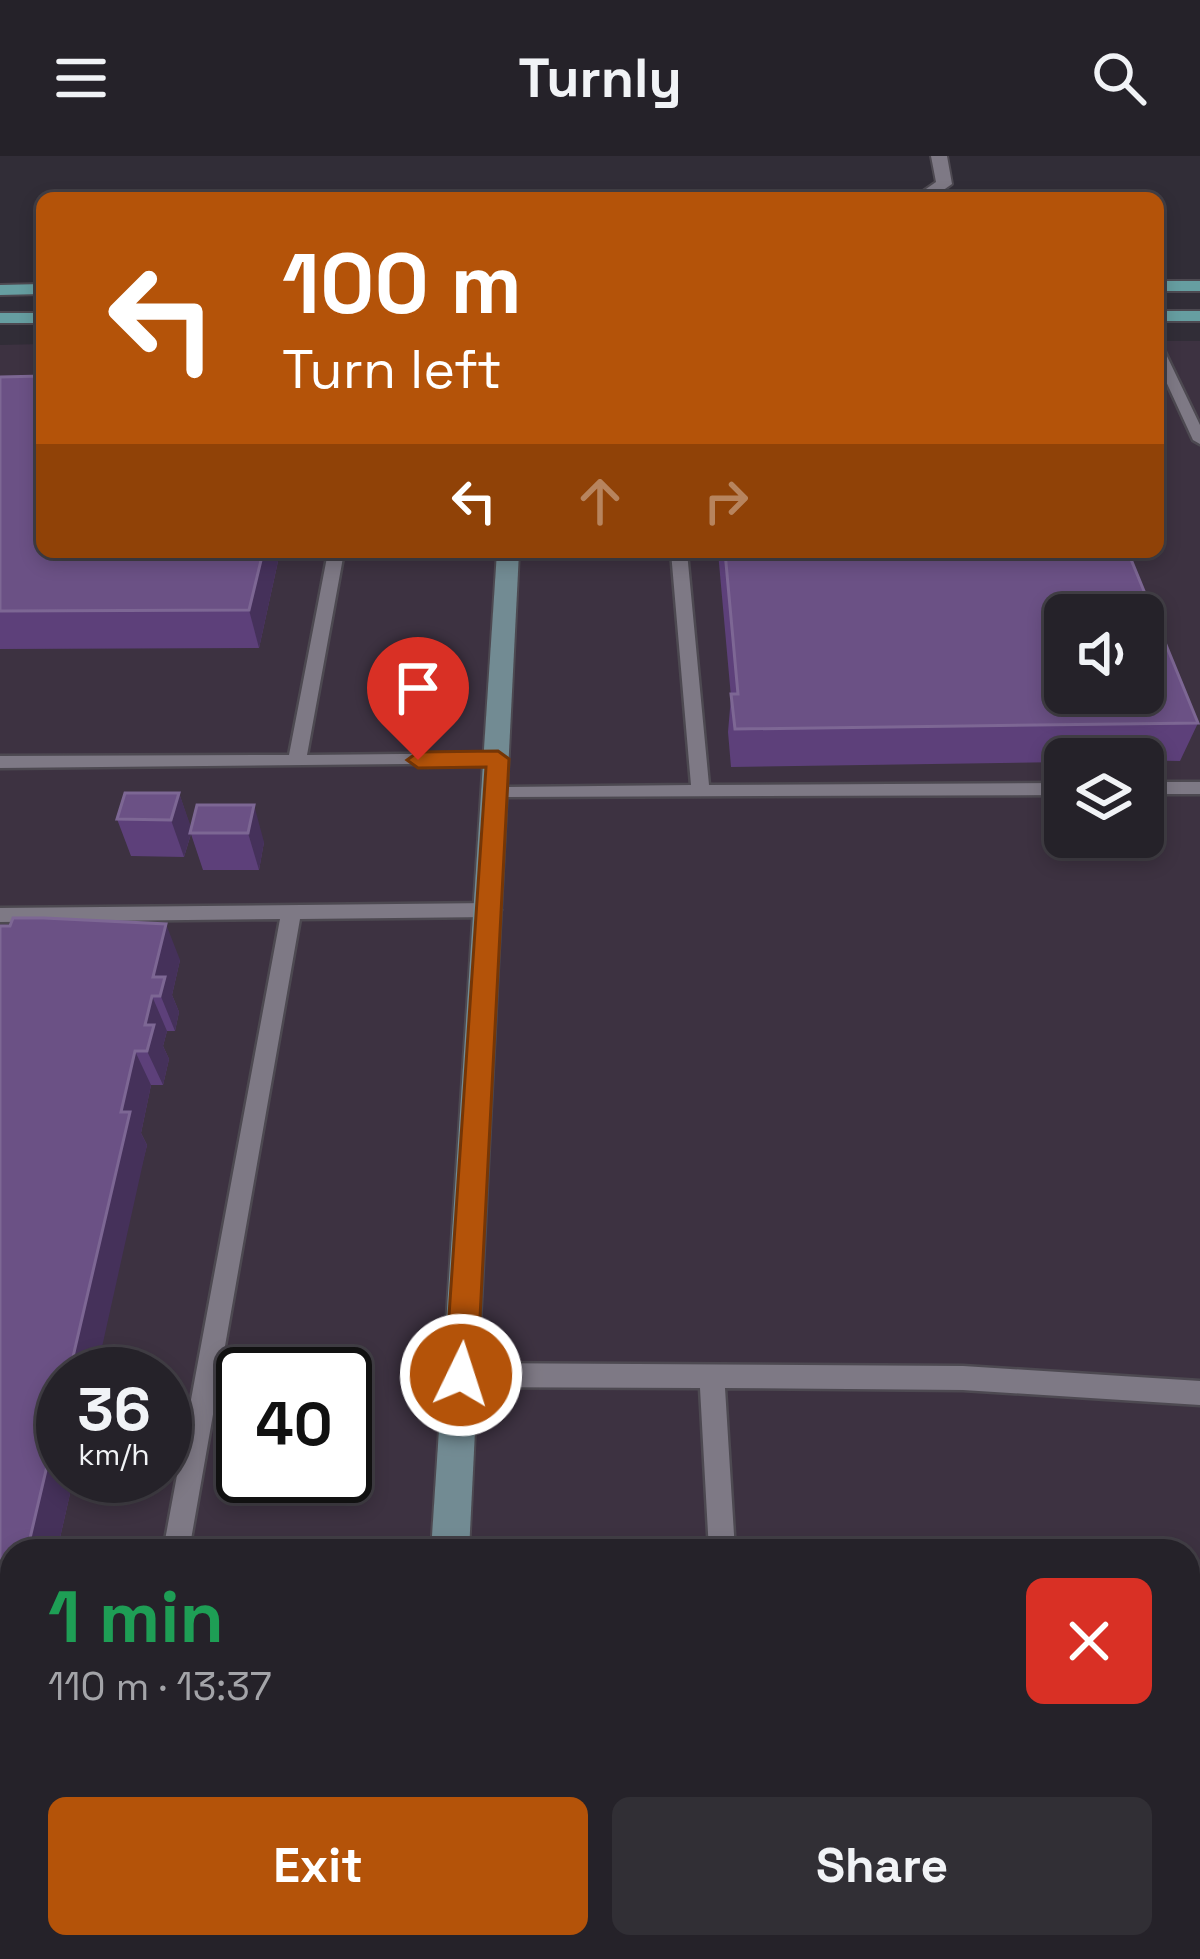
<!DOCTYPE html>
<html lang="en">
<head>
<meta charset="utf-8">
<style>
  :root { --surface:#252229; --page:#312f35; --text:#f1f3f6; --muted:#a3a4a8; --line:#423f46; --accent:#b45309 }
  body { margin:0; font-family:"Space Grotesk",sans-serif; background:var(--page); color:var(--text); height:100vh; display:flex; flex-direction:column; font-size:45px; white-space:nowrap }
  * { box-sizing:border-box; margin:0 }
  p { font-size:39px; color:var(--muted) }
  .icon { flex:none; width:66px; height:66px; fill:none; stroke:currentColor; stroke-width:2; stroke-linecap:round; stroke-linejoin:round }
  .map { position:relative; flex:1; overflow:hidden }
  .sheet { position:absolute; left:0px; top:1383px; width:1200px; height:420px; display:flex; flex-direction:column; background:var(--surface); border-radius:36px 36px 0 0; box-shadow:0 6px 18px #0003,0 0 0 3px var(--line) }
  .sheet>* { flex:none }
  .banner { position:absolute; left:36px; top:36px; width:1128px; height:366px; border-radius:18px; box-shadow:0 6px 18px #0003,0 0 0 3px var(--line); background:#b45309; color:#fff; overflow:hidden }
  .tools { position:absolute; left:1044px; top:438px; display:grid; gap:24px }
  .tools a { display:grid; place-items:center; width:120px; height:120px; border-radius:18px; background:var(--surface); box-shadow:0 6px 18px #0003,0 0 0 3px var(--line); font-size:60px }
  .speed { position:absolute; left:36px; top:1191px; display:flex; gap:24px; font-size:60px; font-weight:700; text-align:center }
  .speed>* { display:grid; place-content:center; width:156px; height:156px; border-radius:50%; background:var(--surface); box-shadow:0 6px 18px #0003,0 0 0 3px var(--line); line-height:1 }
  .speed small { font-size:30px; font-weight:400 }
  .speed .limit { border:6px solid #111; border-radius:18px; background:#fff; color:#111 }
  .pin { position:absolute; display:grid; place-items:center; width:102px; height:102px; color:#fff; margin:-123px -51px; border-radius:50% 50% 50% 0; rotate:-45deg; box-shadow:0 0 12px #0007 }
  .pin .icon { rotate:45deg }
  .me { position:absolute; width:132px; margin:-66px; rotate:4deg; stroke-linejoin:round; filter:drop-shadow(0 0 9px #0008) }
  .turn { display:flex; align-items:center; gap:42px; height:252px; padding:0 48px; font-size:54px }
  .turn .icon { width:156px; height:156px; stroke-width:2.5 }
  .turn b { display:block; font-size:84px; line-height:102px }
  .lanes { display:flex; align-items:center; height:114px; padding:0 48px; background:#0003; justify-content:center; gap:60px; direction:ltr }
  .lanes .off { opacity:.35 }
  .round { display:grid; place-items:center; flex:none; width:126px; height:126px; border-radius:18px; background:var(--page) }
  .summary { display:flex; align-items:center; justify-content:space-between; height:204px; padding:0 48px }
  h1 { font-size:72px; font-weight:700; line-height:90px; color:#1e9e55 }
  .action { display:flex; gap:24px; margin-top:auto; padding:24px 48px }
  .action a { flex:1; height:138px; border-radius:18px; background:var(--accent); color:#fff; font-size:48px; font-weight:700; line-height:138px; text-align:center }
  .action a+a { background:var(--page); color:var(--text) }
  header { display:flex; justify-content:space-between; align-items:center; height:156px; padding:0 48px; background:var(--surface); font-size:54px; font-weight:700 }
  .map>svg:first-child { display:block }
  .industrial { fill:#3d3241; fill-rule:evenodd }
  .lines { fill:none; stroke-linecap:round; stroke-linejoin:round }
  .lane-casing { stroke:#4d4951; stroke-width:5 }
  .street-casing { stroke:#4d4951; stroke-width:4 }
  .secondary-casing { stroke:#4d4951; stroke-width:4 }
  .primary-casing { stroke:#4d4951; stroke-width:4 }
  .lane { fill:#7e7985; fill-rule:evenodd }
  .street { fill:#7e7985; fill-rule:evenodd }
  .secondary { fill:#728b93; fill-rule:evenodd }
  .primary { fill:#669ea1; fill-rule:evenodd }
  .wall { fill:#5d407a }
  .shaded-wall { fill:#45315a }
  .building { fill:#6b5185; stroke:#7d6794; stroke-width:3; fill-rule:evenodd }
  .route { fill:#b45309; stroke:#753606; stroke-width:3 }
</style>
</head>
<body>
<header><svg class="icon" aria-label="menu" viewBox="0 0 24 24"><path d="M4 6h16M4 12h16M4 18h16"/></svg>Turnly<svg class="icon" aria-label="search" viewBox="0 0 24 24"><circle cx="10" cy="10" r="6"/><path d="M15 15l6 6"/></svg></header>
<div class="map">
<svg width="1200" height="1803" viewBox="0 0 1200 1803">
  <rect width="100%" height="100%" fill="#312d37"/>
  <path class="industrial" d="M 1158,185 L 1200,185 L 1200,1803 L 0,1803 L 0,189 L 42,188 L 42,396 L 1158,396 ZM 1065,459 L 1143,459 L 1143,537 L 1065,537 ZM 1065,603 L 1143,603 L 1143,681 L 1065,681 ZM 63,1218 L 165,1218 L 165,1320 L 63,1320 ZM 243,1218 L 345,1218 L 345,1320 L 243,1320 ZM 12,1395 L 1188,1395 L 1188,1791 L 12,1791 Z"/>
  <g class="lines">
    <defs>
      <g id="lane">
        <path d="M 1158,190 L 1164,194 L 1200,269 L 1200,288 L 1193,284 L 1158,208 Z"/>
        <path d="M 328,396 L 344,396 L 307,599 L 498,597 L 507,603 L 504,607 L 0,612 L 0,600 L 289,599 Z"/>
        <path d="M 671,396 L 687,396 L 709,629 L 1065,627 L 1065,639 L 491,641 L 488,637 L 497,631 L 691,629 Z"/>
        <rect x="1143" y="626" width="57" height="12"/>
        <path d="M 491,747 L 501,754 L 491,761 L 300,763 L 189,1395 L 163,1395 L 280,763 L 0,766 L 0,752 Z"/>
        <path d="M 461,1207 L 963,1210 L 1200,1225 L 1200,1249 L 963,1234 L 725,1232 L 735,1395 L 709,1395 L 700,1232 L 461,1231 L 452,1227 L 449,1219 L 452,1211 Z"/>
        <path d="M 89,1791 L 121,1791 L 119,1803 L 87,1803 Z"/>
        <path d="M 729,1791 L 761,1791 L 762,1803 L 730,1803 Z"/>
      </g>
      <path id="street" d="M 931,0 L 947,0 L 952,28 L 932,42 L 913,42 L 936,26 Z"/>
      <g id="secondary">
        <path d="M 497,396 L 519,396 L 469,1395 L 431,1395 Z"/>
        <path d="M 406,1791 L 450,1791 L 449,1803 L 405,1803 Z"/>
      </g>
      <g id="primary">
        <rect x="1158" y="125" width="42" height="10"/>
        <path d="M 42,128 L 42,138 L 0,139 L 0,129 Z"/>
        <rect x="1158" y="155" width="42" height="10"/>
        <rect x="0" y="157" width="42" height="10"/>
      </g>
    </defs>
    <use href="#lane" class="lane-casing"/>
    <use href="#street" class="street-casing"/>
    <use href="#secondary" class="secondary-casing"/>
    <use href="#primary" class="primary-casing"/>
    <use href="#lane" class="lane"/>
    <use href="#street" class="street"/>
    <use href="#secondary" class="secondary"/>
    <use href="#primary" class="primary"/>
  </g>
  <g class="wall">
    <path d="M 0,221 L 280,396 L 259,492 L 0,493 Z"/>
    <path d="M 718,396 L 1128,396 L 1198,567 L 1180,605 L 1065,603 L 1065,606 L 731,611 L 728,576 L 731,541 Z"/>
    <path d="M 179,637 L 191,673 L 197,649 L 264,686 L 259,714 L 203,714 L 191,678 L 184,701 L 131,700 L 117,663 Z"/>
    <path d="M 0,770 L 180,804 L 172,839 L 179,856 L 175,875 L 167,875 L 163,890 L 169,903 L 163,929 L 151,929 L 141,977 L 147,989 L 63,1320 L 74,1320 L 57,1395 L 12,1395 L 12,1597 L 3,1638 L 12,1642 L 10,1672 L 0,1672 Z"/>
    <path d="M 864,1791 L 1188,1791 L 1200,1803 L 865,1803 Z"/>
  </g>
  <g class="shaded-wall">
    <path d="M 263,396 L 280,396 L 259,492 L 249,454 Z"/>
    <path d="M 179,637 L 192,674 L 184,701 L 171,664 Z"/>
    <path d="M 254,649 L 264,686 L 259,714 L 248,677 Z"/>
    <path d="M 166,768 L 180,804 L 172,839 L 179,856 L 175,875 L 153,821 Z"/>
    <path d="M 152,840 L 167,875 L 163,890 L 169,903 L 163,929 L 147,895 L 145,869 Z"/>
    <path d="M 135,895 L 151,929 L 141,977 L 147,989 L 96,1218 L 69,1218 L 121,956 Z"/>
    <path d="M 63,1242 L 63,1320 L 74,1320 L 57,1395 L 27,1395 Z"/>
    <path d="M 12,1459 L 12,1597 L 3,1638 L 12,1642 L 10,1672 L 0,1668 L 0,1510 Z"/>
  </g>
  <g class="building">
    <path d="M 42,220 L 42,396 L 263,396 L 249,454 L 0,455 L 0,221 Z"/>
    <path d="M 725,396 L 1128,396 L 1198,567 L 735,573 L 731,538 L 738,538 ZM 1065,459 L 1143,459 L 1143,537 L 1065,537 Z"/>
    <path d="M 125,637 L 179,637 L 171,664 L 117,663 Z"/>
    <path d="M 197,649 L 254,649 L 248,677 L 190,677 Z"/>
    <path d="M 13,762 L 44,762 L 166,768 L 153,821 L 165,821 L 160,840 L 152,840 L 145,869 L 154,869 L 147,895 L 135,895 L 121,956 L 130,956 L 69,1218 L 63,1218 L 63,1242 L 27,1395 L 12,1395 L 12,1459 L 0,1510 L 0,770 L 10,770 Z"/>
    <path d="M 1200,1543 L 1200,1803 L 880,1803 L 879,1791 L 1188,1791 L 1188,1544 Z"/>
  </g>
  <path class="route" d="M 498,595 L 509,603 L 477,1219 L 472,1229 L 461,1234 L 450,1229 L 445,1219 L 486,611 L 418,612 L 407,604 L 418,596 Z"/>
</svg>
<div class="tools">
<a><svg class="icon" aria-label="sound" viewBox="0 0 24 24"><path d="M4 9h4l5-4v14l-5-4H4zM17 9q2 3 0 6"/></svg></a>
<a><svg class="icon" aria-label="layers" viewBox="0 0 24 24"><path d="M12 4l9 5-9 5-9-5zM3 14l9 5 9-5"/></svg></a>
</div>
<div class="speed"><div>36<small>km/h</small></div><div class="limit">40</div></div>
<div class="pin" style="left:418px;top:604px;background:#d93025"><svg class="icon" aria-label="arrive" viewBox="0 0 24 24"><path d="M6 21V4h12l-3 4 3 4H6"/></svg></div>
<svg class="me" style="left:461px;top:1219px" viewBox="-20 -20 40 40"><circle r="17" fill="#b45309" stroke="#fff" stroke-width="3"/><path d="M0-11L8 9 0 5-8 9z" fill="#fff"/></svg>
<div class="banner">
<div class="turn"><svg class="icon" aria-label="left" viewBox="0 0 24 24"><path d="M17 20v-9H6M10 6l-5 5 5 5"/></svg><div><b>100 m</b>Turn left</div></div>
<div class="lanes"><svg class="icon" aria-label="left" viewBox="0 0 24 24"><path d="M17 20v-9H6M10 6l-5 5 5 5"/></svg><svg class="icon off" aria-label="ahead" viewBox="0 0 24 24"><path d="M12 20V5M6 11l6-6 6 6"/></svg><svg class="icon off" aria-label="right" viewBox="0 0 24 24"><path d="M7 20v-9h11M14 6l5 5-5 5"/></svg></div>
</div>
<section class="sheet">
<div class="summary"><div><h1>1 min</h1><p>110 m · 13:37</p></div><a class="round" style="background:#d93025;color:#fff"><svg class="icon" aria-label="close" viewBox="0 0 24 24"><path d="M6 6l12 12M18 6L6 18"/></svg></a></div>
<div class="action"><a>Exit</a><a>Share</a></div>
</section>
</div>
</body>
</html>
